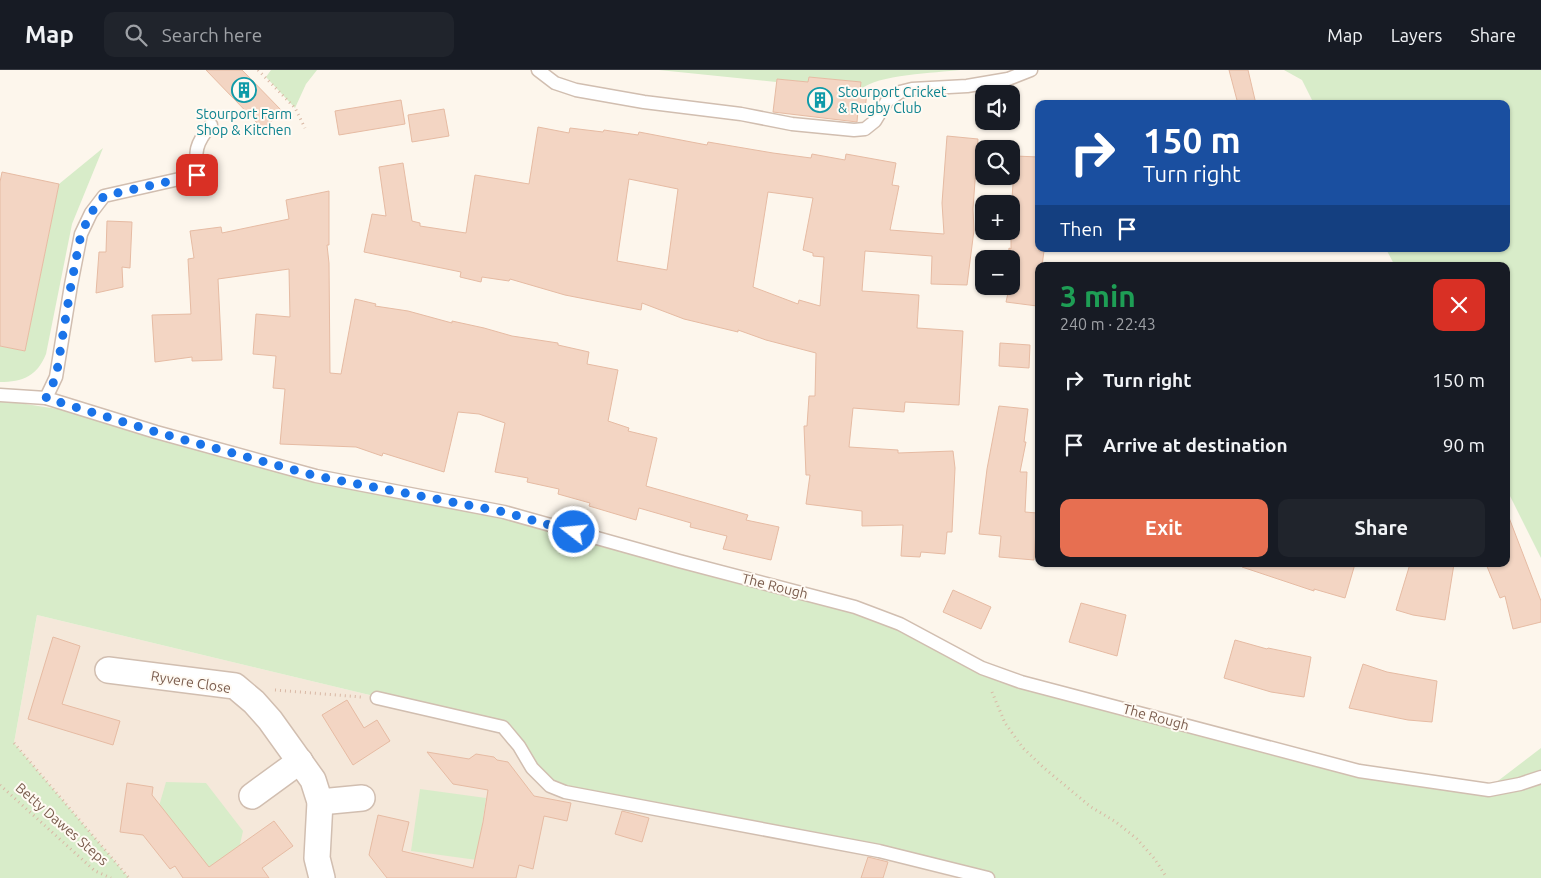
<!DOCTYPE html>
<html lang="en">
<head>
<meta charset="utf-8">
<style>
  :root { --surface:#171b24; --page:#20242c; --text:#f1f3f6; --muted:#9ea1a6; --line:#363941; --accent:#e76f51 }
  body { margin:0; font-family:Ubuntu,sans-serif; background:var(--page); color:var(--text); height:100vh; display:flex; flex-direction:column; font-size:19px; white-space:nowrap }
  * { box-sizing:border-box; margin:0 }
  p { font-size:16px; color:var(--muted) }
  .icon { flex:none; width:28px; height:28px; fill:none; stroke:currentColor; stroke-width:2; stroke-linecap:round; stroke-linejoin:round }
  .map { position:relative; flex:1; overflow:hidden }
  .panel { position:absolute; left:1035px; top:192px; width:475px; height:305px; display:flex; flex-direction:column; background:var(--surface); border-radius:10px; box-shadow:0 1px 4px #0004 }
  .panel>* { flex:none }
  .top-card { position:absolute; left:1035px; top:30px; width:475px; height:152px; border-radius:10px; box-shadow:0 1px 4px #0004; background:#1a4fa0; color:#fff; overflow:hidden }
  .tools { position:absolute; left:975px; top:15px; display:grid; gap:10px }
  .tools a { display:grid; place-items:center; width:45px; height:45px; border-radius:10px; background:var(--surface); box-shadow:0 1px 4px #0004; font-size:25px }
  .pin { position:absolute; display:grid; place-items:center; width:42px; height:42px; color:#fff; margin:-21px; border-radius:10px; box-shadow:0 2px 8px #0006 }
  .me { position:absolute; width:55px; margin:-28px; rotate:286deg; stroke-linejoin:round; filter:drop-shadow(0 0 4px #0008) }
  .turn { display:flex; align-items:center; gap:18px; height:105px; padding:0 25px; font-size:22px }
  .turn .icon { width:65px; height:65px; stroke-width:2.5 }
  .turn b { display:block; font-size:35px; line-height:42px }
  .then { display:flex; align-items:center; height:48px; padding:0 25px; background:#0003; gap:10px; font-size:19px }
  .round { display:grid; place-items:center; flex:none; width:52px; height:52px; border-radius:10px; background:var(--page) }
  .summary { display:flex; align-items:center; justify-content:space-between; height:85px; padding:0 25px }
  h1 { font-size:30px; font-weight:700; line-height:38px; color:#1e9e55 }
  .cta { display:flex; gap:10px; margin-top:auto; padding:10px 25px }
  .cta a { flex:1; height:58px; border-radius:10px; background:var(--accent); color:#fff; font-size:20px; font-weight:700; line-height:58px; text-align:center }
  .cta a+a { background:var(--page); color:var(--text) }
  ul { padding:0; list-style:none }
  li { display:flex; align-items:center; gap:15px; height:65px; padding:0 25px }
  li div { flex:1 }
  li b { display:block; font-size:19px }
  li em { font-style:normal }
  header { display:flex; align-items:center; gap:30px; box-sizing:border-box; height:70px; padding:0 25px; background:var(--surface); border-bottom:1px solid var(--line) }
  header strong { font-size:24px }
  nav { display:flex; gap:28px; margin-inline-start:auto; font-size:18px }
  .search { width:350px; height:45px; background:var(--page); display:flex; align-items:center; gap:12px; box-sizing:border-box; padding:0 18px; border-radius:10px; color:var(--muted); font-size:19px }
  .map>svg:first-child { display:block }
  .residential { fill:#f5e8da }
  .green { fill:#d8ecc9 }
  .building { fill:#f3d5c3; stroke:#e6bba3; fill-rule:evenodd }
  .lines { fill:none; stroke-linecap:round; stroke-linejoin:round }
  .service-casing { stroke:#d1beb0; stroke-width:15 }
  .minor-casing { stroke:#d1beb0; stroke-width:28 }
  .path { stroke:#d9b8a5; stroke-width:3; stroke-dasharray:1 4; stroke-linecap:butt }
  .service { stroke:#fff; stroke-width:12 }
  .minor { stroke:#fff; stroke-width:25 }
  .route { stroke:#1a73e8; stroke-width:9; stroke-dasharray:0 16.2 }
  .labels { text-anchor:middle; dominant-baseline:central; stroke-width:4; stroke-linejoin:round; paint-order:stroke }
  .culture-label { font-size:14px; fill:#0d838f; stroke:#fffaf3; text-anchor:start }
  .street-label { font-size:14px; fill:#7a5c4d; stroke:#fffaf3 }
</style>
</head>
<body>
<header>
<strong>Map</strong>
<div class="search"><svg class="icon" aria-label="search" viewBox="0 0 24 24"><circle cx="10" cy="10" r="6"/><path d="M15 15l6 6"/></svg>Search here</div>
<nav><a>Map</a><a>Layers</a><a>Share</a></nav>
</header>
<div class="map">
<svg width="1541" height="808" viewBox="0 0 1541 808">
  <rect width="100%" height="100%" fill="#fdf6ec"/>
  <path class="residential" d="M 37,545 L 503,657 L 988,808 L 129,808 L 14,673 Z"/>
  <g class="green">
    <path d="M 271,0 L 317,0 L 306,14 L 295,38 L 266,7 Z"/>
    <path d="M 659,0 L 960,0 C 936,3 877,4 860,20 L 861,12 L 809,7 L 808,12 L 777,9 L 776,12 Z"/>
    <path d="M 1284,0 L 1541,0 L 1541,488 L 1506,418 L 1506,196 L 1395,196 L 1386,179 L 1506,179 L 1506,34 L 1314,34 L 1302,10 Z"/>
    <path d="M 103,78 L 72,154 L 46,284 C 37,306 23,312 0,312 L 0,276 L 25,281 L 59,114 Z"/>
    <path d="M 0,330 L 96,345 L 316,406 L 504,442 L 855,537 L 982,598 L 1359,701 L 1490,717 L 1541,678 L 1541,808 L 988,808 L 550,716 L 503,657 L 37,545 L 14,673 L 129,808 L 0,808 Z"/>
    <path d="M 166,712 L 206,713 L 243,761 L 237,788 L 212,806 L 159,736 Z"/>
    <path d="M 420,719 L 486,728 L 477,790 L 411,781 Z"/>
  </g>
  <g class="building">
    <path d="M 206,0 L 242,0 L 282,41 L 263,59 Z"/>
    <path d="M 1229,0 L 1248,0 L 1256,34 L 1238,34 Z"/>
    <path d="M 809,7 L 861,12 L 860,20 L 867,21 L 865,41 L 858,40 L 857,52 L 773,42 L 777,9 L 808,12 Z"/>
    <path d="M 401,30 L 405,54 L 339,65 L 335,41 Z"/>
    <path d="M 444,39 L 449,66 L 412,72 L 408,45 Z"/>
    <path d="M 538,57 L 569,63 L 570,58 L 603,62 L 604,60 L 638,65 L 639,62 L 707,75 L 708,72 L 773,83 L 811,88 L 812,84 L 845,90 L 846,84 L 896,93 L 892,115 L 899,116 L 890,160 L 944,164 L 942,133 L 947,66 L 978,69 L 973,139 L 974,160 L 967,215 L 931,214 L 932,186 L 865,181 L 862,221 L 919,225 L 917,258 L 963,261 L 959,335 L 905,332 L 904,342 L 853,338 L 849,377 L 898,380 L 898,383 L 953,381 L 955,398 L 952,462 L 947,462 L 945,484 L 921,482 L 920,487 L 901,486 L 903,455 L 862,456 L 862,441 L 806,434 L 810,405 L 806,405 L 804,356 L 807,356 L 809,326 L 815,326 L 816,283 L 766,270 L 738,260 L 738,262 L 684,249 L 642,233 L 641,240 L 565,225 L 510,209 L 509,211 L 482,207 L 481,212 L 460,207 L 461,202 L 364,182 L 372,144 L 386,146 L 379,97 L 403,93 L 412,151 L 420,153 L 420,156 L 466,163 L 475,105 L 529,114 ZM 629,109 L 678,119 L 667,200 L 617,191 ZM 768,122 L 813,128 L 803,180 L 813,183 L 813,186 L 824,187 L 820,236 L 799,230 L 798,234 L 753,217 Z"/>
    <path d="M 1015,86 L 1039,87 L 1039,181 L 1044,181 L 1042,196 L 1039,196 L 1037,236 L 1006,232 L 1008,223 L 1005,223 L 1006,216 L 1011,216 L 1011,189 L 1008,189 L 1009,178 L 1011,179 L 1011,142 Z"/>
    <path d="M 2,102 L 59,114 L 25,281 L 0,276 L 0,112 Z"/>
    <path d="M 329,121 L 329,175 L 327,175 L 329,193 L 330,303 L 341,304 L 355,229 L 376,234 L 375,236 L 408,241 L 452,253 L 452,251 L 484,258 L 512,266 L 558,273 L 558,275 L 589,282 L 587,294 L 618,300 L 608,351 L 629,358 L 628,361 L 657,368 L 646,416 L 748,445 L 746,450 L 779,457 L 771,490 L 723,479 L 727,466 L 690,457 L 691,453 L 639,438 L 636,450 L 589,436 L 590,433 L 558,424 L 559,419 L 527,412 L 528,408 L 495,402 L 505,353 L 479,344 L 458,342 L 444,402 L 383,383 L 382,386 L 356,377 L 280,374 L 285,319 L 273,318 L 276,286 L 253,284 L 256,244 L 290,247 L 289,199 L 218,209 L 222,290 L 192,291 L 192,287 L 155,292 L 152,245 L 191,244 L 188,189 L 194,188 L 190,161 L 221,157 L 222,163 L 289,149 L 286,130 Z"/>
    <path d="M 107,151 L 132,152 L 130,198 L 122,197 L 123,217 L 96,223 L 99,182 L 106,182 Z"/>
    <path d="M 1000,273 L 1030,275 L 1029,298 L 999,296 Z"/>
    <path d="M 999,336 L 1028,339 L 1024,372 L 1026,372 L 1020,402 L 1027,402 L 1025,442 L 1037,443 L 1034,490 L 999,487 L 1001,466 L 979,464 L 987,399 Z"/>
    <path d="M 1506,445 L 1508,445 L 1541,531 L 1541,552 L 1513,559 L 1505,526 L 1500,528 L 1486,494 L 1506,494 Z"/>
    <path d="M 1243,494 L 1355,494 L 1345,528 L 1314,519 L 1314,521 L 1242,497 Z"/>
    <path d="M 1410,494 L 1454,494 L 1445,550 L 1413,545 L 1396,540 Z"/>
    <path d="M 953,520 L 991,537 L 981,559 L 943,542 Z"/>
    <path d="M 1081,533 L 1126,545 L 1117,586 L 1069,572 Z"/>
    <path d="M 53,567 L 80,576 L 62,634 L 120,651 L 113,675 L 28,649 Z"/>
    <path d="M 1235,570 L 1267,579 L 1268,578 L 1311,587 L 1304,627 L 1271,622 L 1224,608 Z"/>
    <path d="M 1363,594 L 1387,602 L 1437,611 L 1432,652 L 1408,650 L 1349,638 Z"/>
    <path d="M 347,630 L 364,658 L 377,650 L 390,671 L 353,695 L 322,645 Z"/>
    <path d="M 427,682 L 469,689 L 476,684 L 494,687 L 497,690 L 508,692 L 534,726 L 571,733 L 567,751 L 544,746 L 533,799 L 519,795 L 516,808 L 387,808 L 369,785 L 378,745 L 409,752 L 402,781 L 473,798 L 483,752 L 488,720 L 453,714 Z"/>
    <path d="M 127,713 L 153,717 L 152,725 L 209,797 L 274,751 L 293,776 L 262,798 L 269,808 L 183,808 L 175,796 L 170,799 L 143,765 L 120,762 Z"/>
    <path d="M 622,741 L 649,748 L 642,772 L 615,764 Z"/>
    <path d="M 868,787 L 888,792 L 883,808 L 861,808 Z"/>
  </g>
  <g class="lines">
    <defs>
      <g id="service">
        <path d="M 538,0 L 555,13 L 576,20 L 644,32 L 741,44 L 792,54 L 854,60 L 865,59 L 875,51 L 887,31 L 900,22 L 912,19 L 967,16 L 1008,9 L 1031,0"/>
        <path d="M 0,325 L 46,328 L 156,362 L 316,406 L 504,442 L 679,491 L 855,537 L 900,554 L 982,598 L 1021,612 L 1359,701 L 1489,720 L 1520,714 L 1541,707"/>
        <path d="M 46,328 L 56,307 L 71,215 L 81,164 L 91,143 L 104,126 L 197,105 C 195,81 195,74 211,55"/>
        <path d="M 377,628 L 503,657 L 519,676 L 532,698 L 550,716 L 565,722 L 879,781 L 988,808"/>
      </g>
      <g id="minor">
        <path d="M 108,600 L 235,616 L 254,632 L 270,650 L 313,710 L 320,732 L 317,788 L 322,808"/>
        <path d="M 252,726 L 300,691"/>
        <path d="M 320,732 L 362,728"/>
      </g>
    </defs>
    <use href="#service" class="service-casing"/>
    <use href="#minor" class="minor-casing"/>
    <g class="path">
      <path d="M 258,0 L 295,38 L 305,58"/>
      <path d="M 275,620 L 361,627"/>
      <path d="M 992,622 L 1005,653 L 1023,678 L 1044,698 L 1091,737 L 1116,752 L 1137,769 L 1154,788 L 1167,808"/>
      <path d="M 14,673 L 129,808"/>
      <path d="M 0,715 L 95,801 L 111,808"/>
    </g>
    <use href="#service" class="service"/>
    <use href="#minor" class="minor"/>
  </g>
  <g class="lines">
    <path class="route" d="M 197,105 L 104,126 L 91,143 L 81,164 L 71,215 L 56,307 L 46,328 L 156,362 L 316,406 L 504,442 L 574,462"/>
  </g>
  <defs>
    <symbol id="building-ring" viewBox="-11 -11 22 22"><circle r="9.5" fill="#fffaf3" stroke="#0f9aa8" stroke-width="1.5"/><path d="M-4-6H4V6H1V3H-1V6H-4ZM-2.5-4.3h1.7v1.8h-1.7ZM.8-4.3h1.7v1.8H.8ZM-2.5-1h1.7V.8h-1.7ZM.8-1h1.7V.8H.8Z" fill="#0f9aa8"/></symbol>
  </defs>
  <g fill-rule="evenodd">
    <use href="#building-ring" x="230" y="6" width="28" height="28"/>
    <use href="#building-ring" x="806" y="16" width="28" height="28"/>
  </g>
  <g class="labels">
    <g class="culture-label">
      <text x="838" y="22">Stourport Cricket<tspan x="838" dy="16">&amp; Rugby Club</tspan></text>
      <text x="244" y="44" text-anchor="middle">Stourport Farm<tspan x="244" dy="16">Shop &amp; Kitchen</tspan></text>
    </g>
    <g class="street-label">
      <text transform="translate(775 516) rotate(14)">The Rough</text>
      <text transform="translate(191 612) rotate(9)">Ryvere Close</text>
      <text transform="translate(1156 647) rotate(15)">The Rough</text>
      <text transform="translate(62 754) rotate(41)">Betty Dawes Steps</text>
    </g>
  </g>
</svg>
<div class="tools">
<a><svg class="icon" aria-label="sound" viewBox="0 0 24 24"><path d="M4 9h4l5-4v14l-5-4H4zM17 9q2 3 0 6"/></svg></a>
<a><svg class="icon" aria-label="search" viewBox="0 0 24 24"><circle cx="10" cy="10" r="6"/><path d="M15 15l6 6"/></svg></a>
<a>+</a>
<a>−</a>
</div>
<div class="pin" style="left:197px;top:105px;background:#d93025"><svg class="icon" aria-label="arrive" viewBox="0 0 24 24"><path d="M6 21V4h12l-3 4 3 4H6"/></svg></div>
<svg class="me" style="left:574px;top:462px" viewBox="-20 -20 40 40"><circle r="17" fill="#1a73e8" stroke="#fff" stroke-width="3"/><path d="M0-11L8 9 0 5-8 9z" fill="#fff"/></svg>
<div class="top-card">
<div class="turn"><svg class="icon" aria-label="right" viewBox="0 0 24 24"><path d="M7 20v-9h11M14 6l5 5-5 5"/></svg><div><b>150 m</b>Turn right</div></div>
<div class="then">Then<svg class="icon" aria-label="arrive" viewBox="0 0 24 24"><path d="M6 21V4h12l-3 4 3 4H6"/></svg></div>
</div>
<section class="panel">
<div class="summary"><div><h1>3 min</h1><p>240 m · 22:43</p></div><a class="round" style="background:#d93025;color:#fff"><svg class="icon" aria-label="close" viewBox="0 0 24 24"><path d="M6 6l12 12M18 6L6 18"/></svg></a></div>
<ul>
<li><svg class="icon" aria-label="right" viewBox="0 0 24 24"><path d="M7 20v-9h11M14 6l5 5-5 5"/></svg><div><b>Turn right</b></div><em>150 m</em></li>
<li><svg class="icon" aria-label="arrive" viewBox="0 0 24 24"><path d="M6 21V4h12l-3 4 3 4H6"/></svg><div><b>Arrive at destination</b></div><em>90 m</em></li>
</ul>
<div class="cta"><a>Exit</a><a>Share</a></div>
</section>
</div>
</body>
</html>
